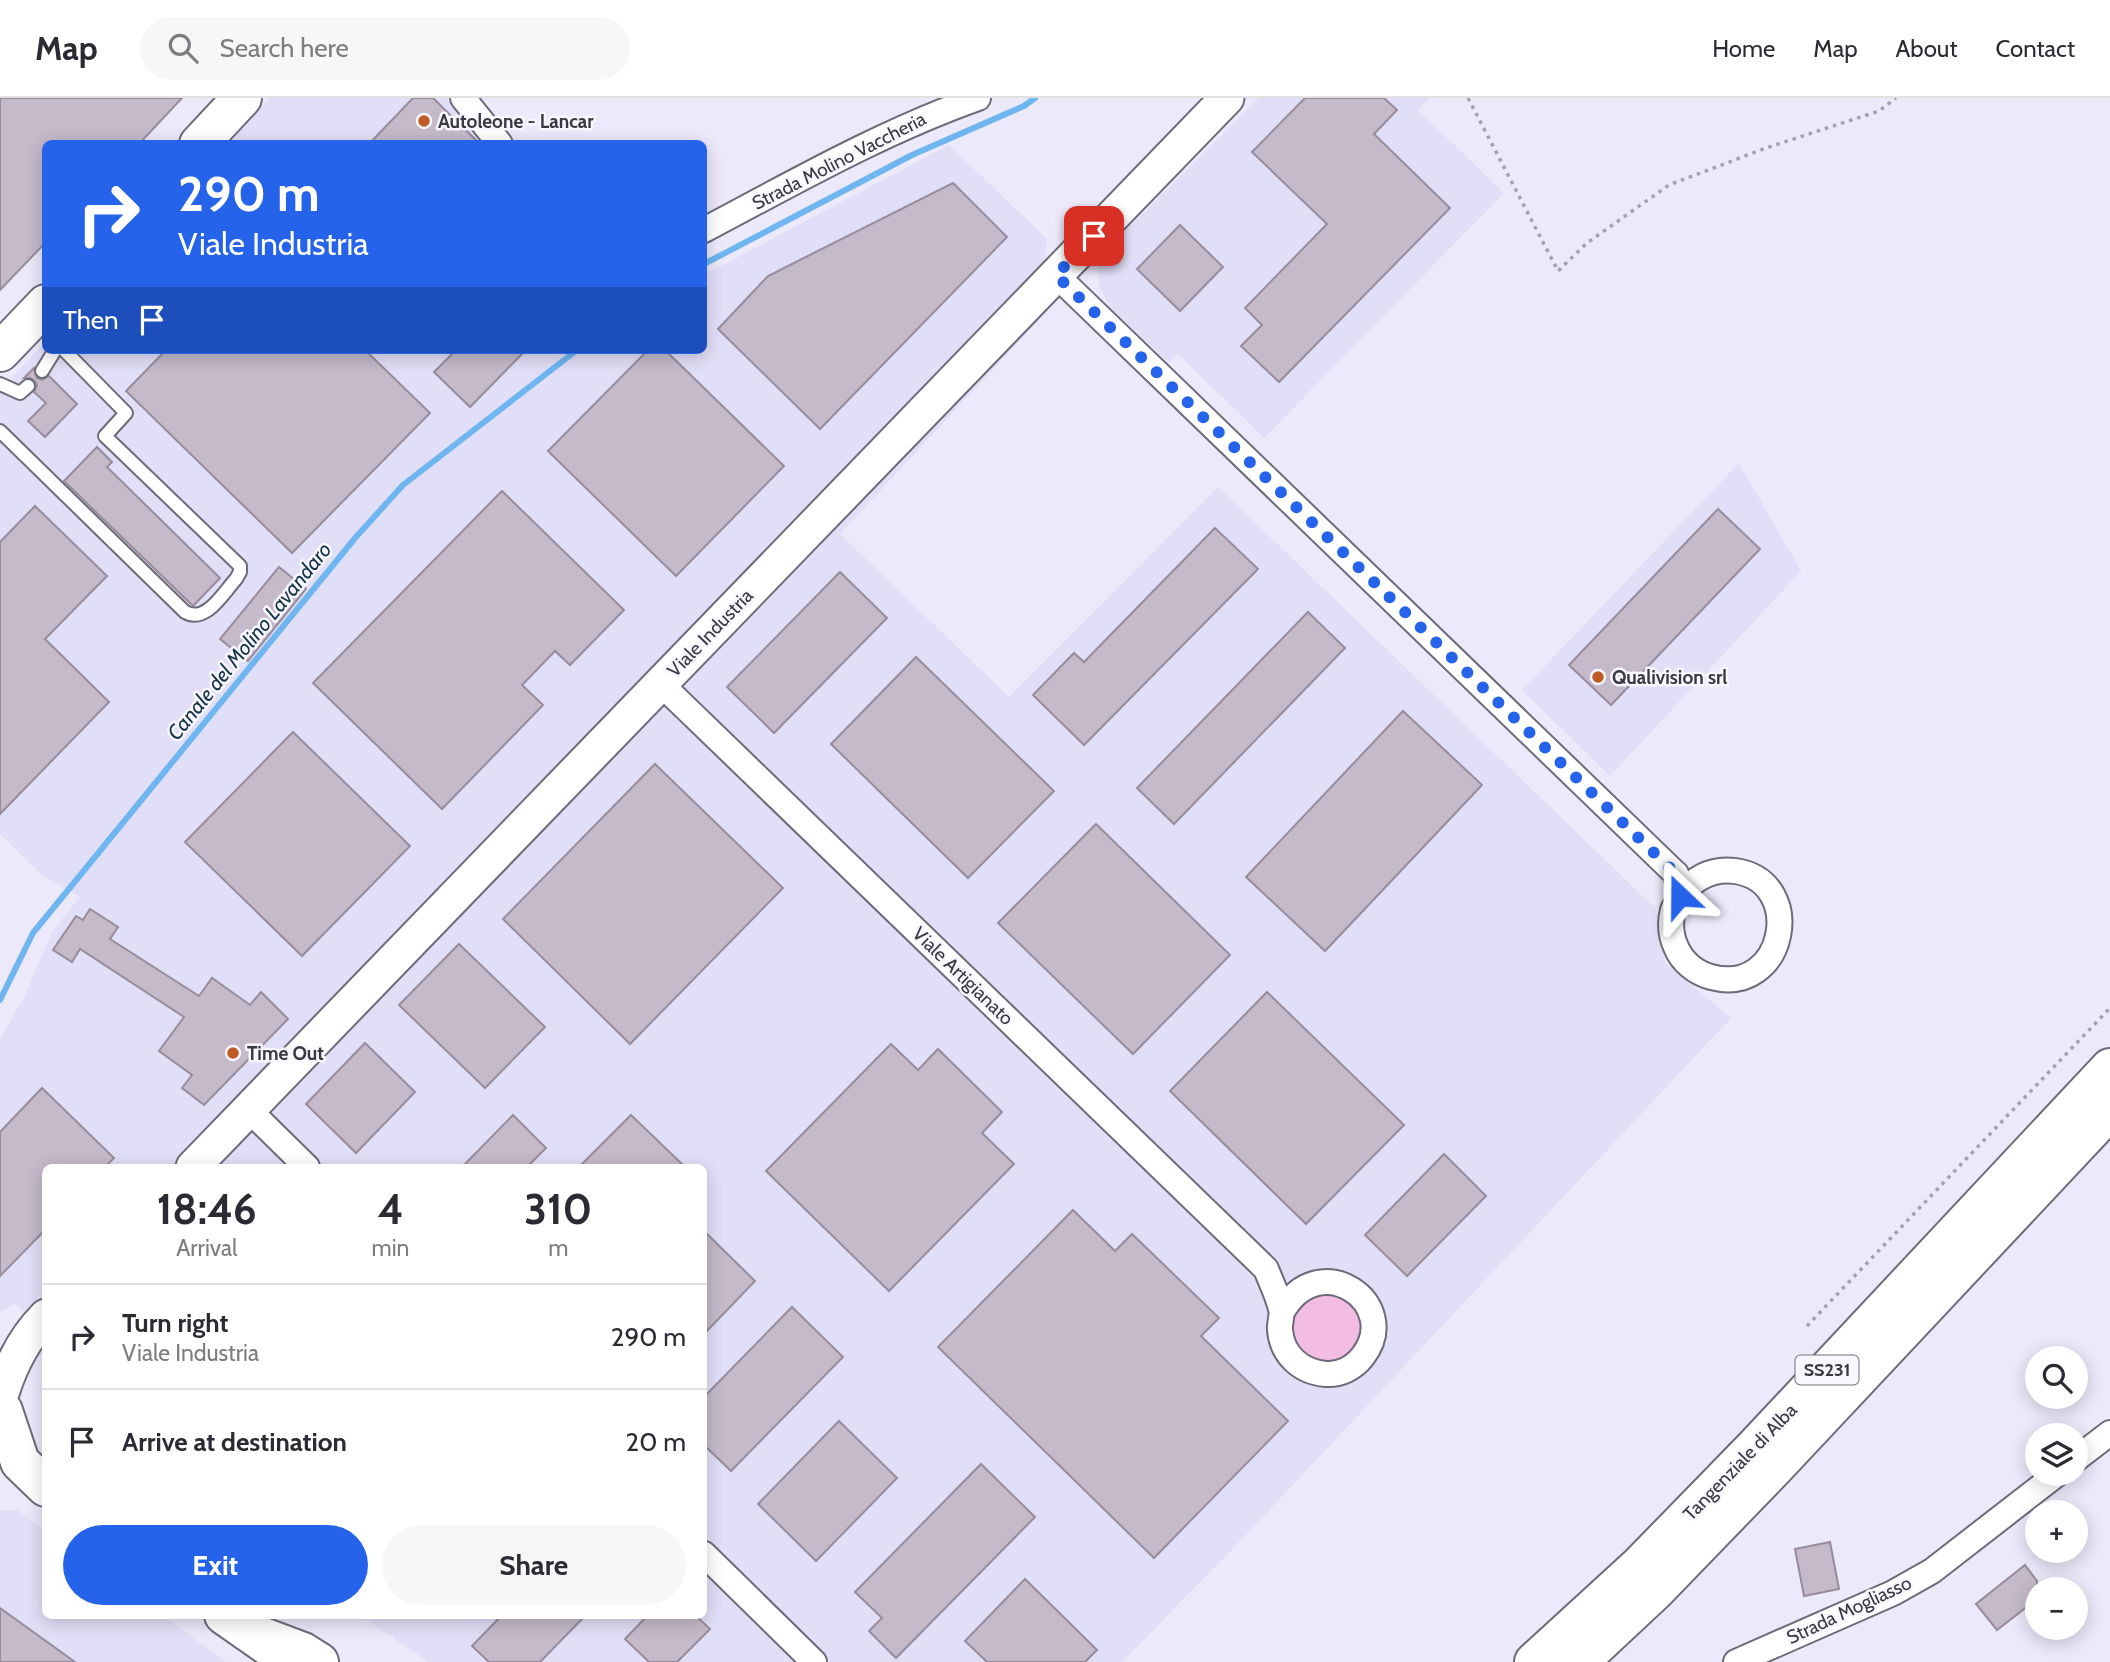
<!DOCTYPE html>
<html lang="en">
<head>
<meta charset="utf-8">
<style>
  :root { --surface:#fff; --page:#f7f7f7; --text:#2b2b33; --muted:#7c7c81; --line:#e1e1e2; --accent:#2563eb }
  body { margin:0; font-family:Cabin,sans-serif; background:var(--page); color:var(--text); height:100vh; display:flex; flex-direction:column; font-size:26px; white-space:nowrap }
  * { box-sizing:border-box; margin:0 }
  p { font-size:23px; color:var(--muted) }
  .icon { flex:none; width:38px; height:38px; fill:none; stroke:currentColor; stroke-width:2; stroke-linecap:round; stroke-linejoin:round }
  .map { position:relative; flex:1; overflow:hidden }
  .sheet { position:absolute; left:42px; top:1066px; width:665px; height:455px; display:flex; flex-direction:column; background:var(--surface); border-radius:10px; box-shadow:0 4px 18px #0003 }
  .sheet>* { flex:none }
  .top-card { position:absolute; left:42px; top:42px; width:665px; height:214px; border-radius:10px; box-shadow:0 4px 18px #0003; background:#2563eb; color:#fff; overflow:hidden }
  .controls { position:absolute; left:2025px; top:1248px; display:grid; gap:14px }
  .controls a { display:grid; place-items:center; width:63px; height:63px; border-radius:50%; background:var(--surface); box-shadow:0 4px 18px #0003; font-size:35px }
  .pin { position:absolute; display:grid; place-items:center; width:60px; height:60px; color:#fff; margin:-30px; border-radius:14px; box-shadow:0 4px 10px #0006 }
  .me { position:absolute; width:77px; margin:-38px; rotate:337deg; stroke-linejoin:round; filter:drop-shadow(0 0 5px #0008) }
  .turn { display:flex; align-items:center; gap:24px; height:147px; padding:0 21px; font-size:32px }
  .turn .icon { width:91px; height:91px; stroke-width:2.5 }
  .turn b { display:block; font-size:49px; line-height:60px }
  .then { display:flex; align-items:center; height:66px; padding:0 21px; background:#0003; gap:14px; font-size:26px }
  .eta { display:flex; justify-content:space-evenly; align-items:center; height:119px; text-align:center }
  .eta b { font-size:42px; font-weight:700; line-height:49px }
  .primary-button { display:flex; gap:14px; margin-top:auto; padding:14px 21px }
  .primary-button a { flex:1; height:80px; border-radius:42px; background:var(--accent); color:#fff; font-size:28px; font-weight:700; line-height:80px; text-align:center }
  .primary-button a+a { background:var(--page); color:var(--text) }
  ul { padding:0; list-style:none }
  li { display:flex; align-items:center; gap:21px; height:105px; padding:0 21px; border-top:2px solid var(--line) }
  li div { flex:1 }
  li b { display:block; font-size:26px }
  li em { font-style:normal }
  header { display:flex; align-items:center; gap:42px; box-sizing:border-box; height:98px; padding:0 35px; background:var(--surface); border-bottom:2px solid var(--line) }
  header strong { font-size:33px }
  nav { display:flex; gap:38px; margin-inline-start:auto; font-size:24px }
  .search { width:490px; height:63px; background:var(--page); display:flex; align-items:center; gap:18px; box-sizing:border-box; padding:0 24px; border-radius:38px; color:var(--muted); font-size:26px }
  .map>svg:first-child { display:block }
  .built { fill:#e1def7 }
  .green { fill:#f3bde3 }
  .lines { fill:none; stroke-linecap:round; stroke-linejoin:round }
  .stream { stroke:#6fb6f1; stroke-width:6 }
  .building { fill:#c4baca; stroke:#968c9b; stroke-width:2 }
  .lane-casing { stroke:#6d6b7a; stroke-width:16 }
  .street-casing { stroke:#6d6b7a; stroke-width:28 }
  .secondary-casing { stroke:#6d6b7a; stroke-width:37 }
  .primary-casing { stroke:#6d6b7a; stroke-width:42 }
  .highway-casing { stroke:#6d6b7a; stroke-width:42 }
  .path { stroke:#a3a1ae; stroke-width:3.5; stroke-dasharray:3.5 5; stroke-linecap:butt }
  .lane { stroke:#fff; stroke-width:12 }
  .street { stroke:#fff; stroke-width:24 }
  .secondary { stroke:#fff; stroke-width:33 }
  .primary { stroke:#fff; stroke-width:38 }
  .highway { stroke:#fff; stroke-width:38 }
  .route { stroke:#2563eb; stroke-width:12; stroke-dasharray:0 21.6 }
  .poi-dot { fill:#bf5c23; stroke:#f8f7ff; stroke-width:2.5 }
  .labels { text-anchor:middle; dominant-baseline:central; stroke-width:5; stroke-linejoin:round; paint-order:stroke }
  .shield { fill:#f8f7ff; stroke:#737279; stroke-width:2 }
  .shield-label { font-size:18px; font-weight:bold; fill:#3a3940 }
  .poi-label { font-size:19px; font-weight:bold; fill:#3a3940; stroke:#f8f7ff; text-anchor:start }
  .street-label { font-size:19px; fill:#3a3940; stroke:#f8f7ff }
  .water-label { font-size:21px; font-style:italic; fill:#14324a; stroke:#f8f7ff }
</style>
</head>
<body>
<header>
<strong>Map</strong>
<div class="search"><svg class="icon" aria-label="search" viewBox="0 0 24 24"><circle cx="10" cy="10" r="6"/><path d="M15 15l6 6"/></svg>Search here</div>
<nav><a>Home</a><a>Map</a><a>About</a><a>Contact</a></nav>
</header>
<div class="map">
<svg width="2110" height="1564" viewBox="0 0 2110 1564">
  <rect width="100%" height="100%" fill="#ebe9fa"/>
  <g class="built">
    <path d="M 270,0 L 446,0 L 485,45 L 228,46 Z"/>
    <path d="M 1259,0 L 1430,0 L 1418,12 L 1504,95 L 1264,340 L 1178,256 L 1169,265 L 1110,209 L 1100,190 L 1097,168 L 1104,154 Z"/>
    <path d="M 949,47 L 1047,141 L 1038,223 L 840,436 L 1009,599 L 1218,389 L 1656,811 L 1665,865 L 1731,920 L 1245,1438 L 1122,1564 L 429,1564 L 359,1517 L 704,1517 L 704,1069 L 46,1069 L 45,1231 L 15,1206 L 0,1214 L 0,941 L 25,898 L 52,834 L 80,799 L 42,777 L 0,736 L 0,293 L 45,244 L 46,252 L 704,252 L 704,177 Z"/>
    <path d="M 1739,365 L 1801,473 L 1610,678 L 1522,592 Z"/>
    <path d="M 0,1412 L 17,1412 L 45,1432 L 46,1517 L 162,1517 L 226,1564 L 0,1564 Z"/>
  </g>
  <circle class="green" cx="1326" cy="1230" r="34"/>
  <g class="lines">
    <g class="stream">
      <path d="M 704,166 L 912,57 L 1024,8 L 1035,0"/>
      <path d="M 0,902 L 33,835 L 356,439 L 403,387 L 577,252"/>
    </g>
  </g>
  <g class="building">
    <path d="M 0,0 L 182,0 L 139,46 L 46,46 L 46,144 L 0,192 Z"/>
    <path d="M 413,0 L 433,0 L 480,46 L 369,46 Z"/>
    <path d="M 1305,0 L 1384,0 L 1397,12 L 1374,36 L 1450,110 L 1279,284 L 1241,248 L 1262,227 L 1245,210 L 1327,126 L 1252,54 Z"/>
    <path d="M 953,85 L 1007,139 L 820,331 L 718,231 L 768,178 Z"/>
    <path d="M 1180,127 L 1223,169 L 1180,213 L 1137,171 Z"/>
    <path d="M 166,252 L 365,252 L 430,315 L 292,455 L 126,293 Z"/>
    <path d="M 456,252 L 526,252 L 470,309 L 434,274 Z"/>
    <path d="M 648,252 L 665,252 L 784,368 L 676,478 L 548,353 Z"/>
    <path d="M 34,270 L 37,280 L 42,282 L 49,278 L 77,306 L 45,339 L 28,323 L 46,305 L 34,294 L 37,287 L 35,283 L 30,280 L 24,280 Z"/>
    <path d="M 97,349 L 112,364 L 107,369 L 220,480 L 193,508 L 64,383 Z"/>
    <path d="M 502,393 L 624,512 L 570,567 L 555,553 L 522,587 L 543,607 L 442,711 L 313,585 Z"/>
    <path d="M 35,408 L 107,478 L 45,541 L 109,604 L 0,716 L 0,444 Z"/>
    <path d="M 1718,411 L 1760,451 L 1611,607 L 1569,567 Z"/>
    <path d="M 1215,430 L 1258,471 L 1084,647 L 1033,597 L 1074,555 L 1084,564 Z"/>
    <path d="M 279,469 L 306,491 L 248,563 L 220,541 Z"/>
    <path d="M 840,474 L 887,520 L 774,635 L 727,589 Z"/>
    <path d="M 1308,514 L 1345,550 L 1174,726 L 1137,690 Z"/>
    <path d="M 916,559 L 1054,693 L 968,780 L 831,646 Z"/>
    <path d="M 1403,613 L 1482,687 L 1325,853 L 1246,779 Z"/>
    <path d="M 293,634 L 410,748 L 302,858 L 185,744 Z"/>
    <path d="M 655,666 L 783,790 L 630,946 L 503,821 Z"/>
    <path d="M 1096,726 L 1230,857 L 1133,956 L 998,825 Z"/>
    <path d="M 90,811 L 118,829 L 110,841 L 199,898 L 212,880 L 250,907 L 261,894 L 288,921 L 204,1007 L 182,990 L 192,977 L 159,953 L 184,919 L 80,851 L 72,864 L 53,852 L 76,818 L 83,822 Z"/>
    <path d="M 459,846 L 545,929 L 485,990 L 399,907 Z"/>
    <path d="M 1267,894 L 1404,1027 L 1306,1126 L 1170,993 Z"/>
    <path d="M 365,945 L 415,994 L 356,1055 L 306,1006 Z"/>
    <path d="M 891,946 L 918,972 L 938,951 L 1002,1014 L 982,1035 L 1014,1066 L 889,1193 L 766,1073 Z"/>
    <path d="M 42,990 L 114,1060 L 105,1069 L 46,1069 L 46,1131 L 0,1178 L 0,1034 Z"/>
    <path d="M 513,1017 L 546,1050 L 527,1069 L 462,1069 Z"/>
    <path d="M 631,1017 L 685,1069 L 579,1069 Z"/>
    <path d="M 1444,1056 L 1486,1098 L 1407,1178 L 1365,1137 Z"/>
    <path d="M 1073,1112 L 1115,1153 L 1132,1136 L 1219,1220 L 1201,1238 L 1288,1323 L 1154,1460 L 938,1249 Z"/>
    <path d="M 704,1133 L 755,1183 L 704,1236 Z"/>
    <path d="M 792,1209 L 843,1259 L 731,1373 L 704,1347 L 704,1299 Z"/>
    <path d="M 839,1323 L 897,1380 L 816,1463 L 758,1406 Z"/>
    <path d="M 981,1366 L 1035,1419 L 896,1560 L 869,1533 L 882,1520 L 855,1494 Z"/>
    <path d="M 1830,1444 L 1839,1491 L 1804,1498 L 1795,1451 Z"/>
    <path d="M 2025,1467 L 2037,1483 L 2037,1501 L 1997,1532 L 1976,1506 Z"/>
    <path d="M 1025,1481 L 1097,1552 L 1085,1564 L 987,1564 L 965,1543 Z"/>
    <path d="M 0,1510 L 75,1564 L 0,1564 Z"/>
    <path d="M 502,1517 L 586,1517 L 540,1564 L 489,1564 L 472,1548 Z"/>
    <path d="M 648,1517 L 695,1517 L 710,1531 L 677,1564 L 649,1564 L 625,1541 Z"/>
  </g>
  <g class="lines">
    <defs>
      <g id="lane">
        <path d="M 42,273 L 55,252"/>
        <path d="M 0,286 L 20,295 L 28,288"/>
        <path d="M 0,333 L 185,514 C 206,526 223,495 236,481 L 240,474 L 240,468 L 105,338 L 126,315 L 64,252"/>
      </g>
      <g id="street">
        <path d="M 463,0 L 500,46"/>
        <path d="M 704,132 C 793,85 882,34 978,0"/>
        <path d="M 1056,177 L 1676,776"/>
        <path d="M 661,586 L 1266,1171 C 1271,1184 1278,1198 1281,1211 C 1283,1218 1279,1225 1280,1232 C 1282,1257 1301,1274 1326,1276 C 1340,1277 1354,1270 1363,1258 C 1403,1206 1319,1147 1282,1214"/>
        <path d="M 1676,776 C 1677,782 1680,791 1680,797 C 1679,802 1675,808 1673,812 C 1670,824 1671,838 1676,849 C 1682,864 1696,875 1711,879 C 1786,899 1807,783 1735,773 C 1712,770 1694,780 1680,798"/>
        <path d="M 249,1012 L 307,1069"/>
        <path d="M 2076,1361 L 2110,1335"/>
        <path d="M 704,1456 L 814,1564"/>
        <path d="M 1736,1564 L 1893,1495 L 1932,1473 L 2057,1376"/>
      </g>
      <g id="secondary">
        <path d="M 193,1069 L 1227,0"/>
        <path d="M 2,1295 C 11,1266 24,1240 46,1218"/>
      </g>
      <g id="primary">
        <path d="M 199,46 L 242,0"/>
        <path d="M 0,254 L 46,206"/>
        <path d="M 3,1313 L 20,1364 L 46,1389"/>
        <path d="M 224,1517 L 274,1552"/>
      </g>
      <g id="highway">
        <path d="M 247,1533 L 303,1554 L 319,1564"/>
        <path d="M 1534,1564 L 1640,1467 L 1755,1349 L 2110,970"/>
        <path d="M 1579,1564 L 1656,1492 L 1775,1369 L 2110,1012"/>
      </g>
    </defs>
    <use href="#lane" class="lane-casing"/>
    <use href="#street" class="street-casing"/>
    <use href="#secondary" class="secondary-casing"/>
    <use href="#primary" class="primary-casing"/>
    <use href="#highway" class="highway-casing"/>
    <g class="path">
      <path d="M 1468,0 L 1558,173 L 1587,145 L 1669,87 L 1766,50 L 1879,13 L 1896,0"/>
      <path d="M 1807,1228 L 2110,910"/>
    </g>
    <use href="#lane" class="lane"/>
    <use href="#street" class="street"/>
    <use href="#secondary" class="secondary"/>
    <use href="#primary" class="primary"/>
    <use href="#highway" class="highway"/>
  </g>
  <g class="lines">
    <path class="route" d="M 1094,138 L 1056,177 L 1676,776 L 1680,798"/>
  </g>
  <g class="poi-dot">
    <circle cx="424" cy="23" r="7"/>
    <circle cx="1598" cy="579" r="7"/>
    <circle cx="233" cy="955" r="7"/>
  </g>
  <g class="labels">
    <rect class="shield" x="1795.5" y="1257.5" width="63" height="29" rx="5"/>
    <g class="shield-label">
      <text x="1827" y="1272">SS231</text>
    </g>
    <g class="poi-label">
      <text x="438" y="23">Autoleone - Lancar</text>
      <text x="1612" y="579">Qualivision srl</text>
      <text x="247" y="955">Time Out</text>
    </g>
    <g class="street-label">
      <text transform="translate(839 63) rotate(-27)">Strada Molino Vaccheria</text>
      <text transform="translate(710 535) rotate(-46)">Viale Industria</text>
      <text transform="translate(963 878) rotate(44)">Viale Artigianato</text>
      <text transform="translate(1740 1364) rotate(-46)">Tangenziale di Alba</text>
      <text transform="translate(1849 1512) rotate(-25)">Strada Mogliasso</text>
    </g>
    <g class="water-label">
      <text transform="translate(249 543) rotate(-51)">Canale del Molino Lavandaro</text>
    </g>
  </g>
</svg>
<div class="controls">
<a><svg class="icon" aria-label="search" viewBox="0 0 24 24"><circle cx="10" cy="10" r="6"/><path d="M15 15l6 6"/></svg></a>
<a><svg class="icon" aria-label="layers" viewBox="0 0 24 24"><path d="M12 4l9 5-9 5-9-5zM3 14l9 5 9-5"/></svg></a>
<a>+</a>
<a>−</a>
</div>
<div class="pin" style="left:1094px;top:138px;background:#d93025"><svg class="icon" aria-label="arrive" viewBox="0 0 24 24"><path d="M6 21V4h12l-3 4 3 4H6"/></svg></div>
<svg class="me" style="left:1680px;top:798px" viewBox="-20 -20 40 40"><path d="M0-17L14 15 0 8-14 15z" fill="#2563eb" stroke="#fff" stroke-width="4"/></svg>
<div class="top-card">
<div class="turn"><svg class="icon" aria-label="right" viewBox="0 0 24 24"><path d="M7 20v-9h11M14 6l5 5-5 5"/></svg><div><b>290 m</b>Viale Industria</div></div>
<div class="then">Then<svg class="icon" aria-label="arrive" viewBox="0 0 24 24"><path d="M6 21V4h12l-3 4 3 4H6"/></svg></div>
</div>
<section class="sheet">
<div class="eta">
<div><b>18:46</b><p>Arrival</p></div>
<div><b>4</b><p>min</p></div>
<div><b>310</b><p>m</p></div>
</div>
<ul>
<li><svg class="icon" aria-label="right" viewBox="0 0 24 24"><path d="M7 20v-9h11M14 6l5 5-5 5"/></svg><div><b>Turn right</b><p>Viale Industria</p></div><em>290 m</em></li>
<li><svg class="icon" aria-label="arrive" viewBox="0 0 24 24"><path d="M6 21V4h12l-3 4 3 4H6"/></svg><div><b>Arrive at destination</b></div><em>20 m</em></li>
</ul>
<div class="primary-button"><a>Exit</a><a>Share</a></div>
</section>
</div>
</body>
</html>
